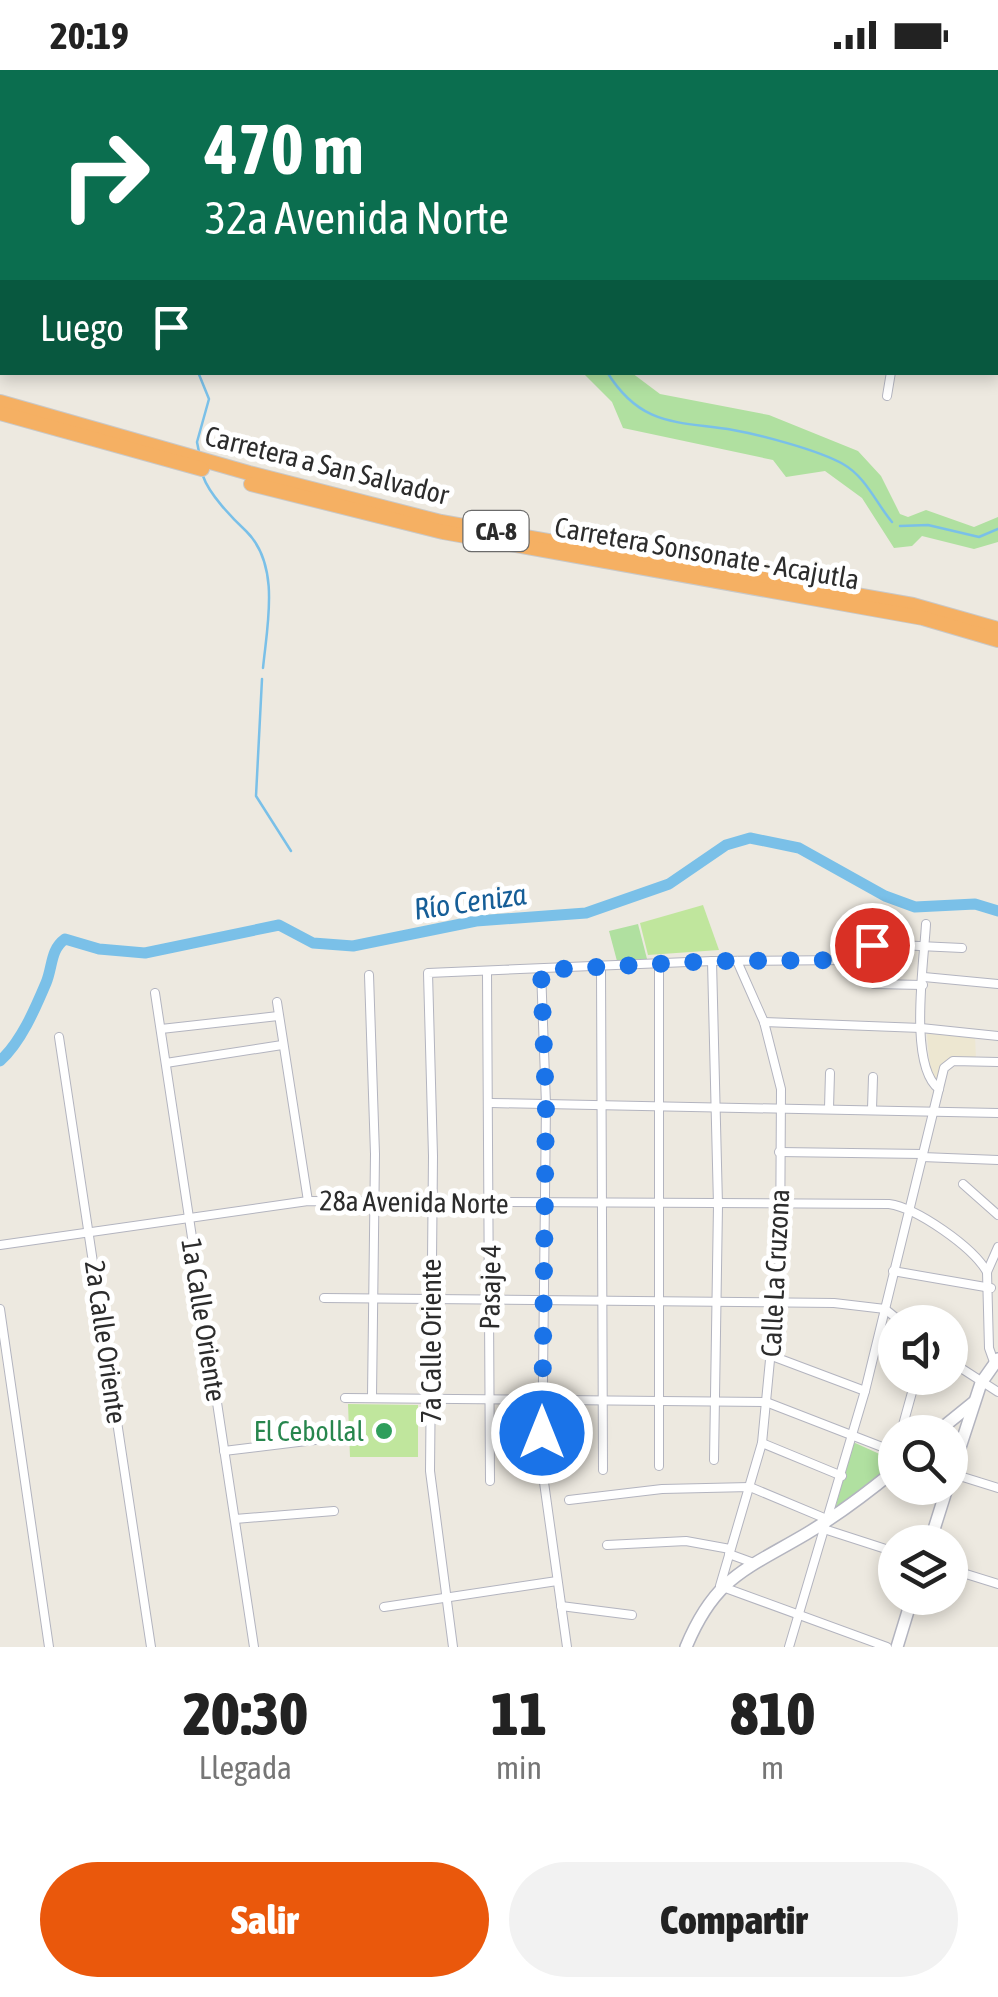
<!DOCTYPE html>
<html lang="es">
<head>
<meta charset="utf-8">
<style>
  :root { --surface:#fff; --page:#f2f2f2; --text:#222; --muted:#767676; --accent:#ea580c }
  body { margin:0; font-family:"Asap Condensed",sans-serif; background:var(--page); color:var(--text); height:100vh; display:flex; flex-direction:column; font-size:38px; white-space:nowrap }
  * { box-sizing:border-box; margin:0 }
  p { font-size:32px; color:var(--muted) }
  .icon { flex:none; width:55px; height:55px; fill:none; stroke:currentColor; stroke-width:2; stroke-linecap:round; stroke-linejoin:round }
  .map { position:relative; height:1577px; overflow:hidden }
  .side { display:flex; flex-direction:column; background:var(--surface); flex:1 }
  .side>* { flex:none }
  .guide { position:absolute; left:0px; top:0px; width:1000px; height:305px; box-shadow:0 5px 15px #0003; background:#0b6e4f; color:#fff; overflow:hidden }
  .fabs { position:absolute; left:878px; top:1235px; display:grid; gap:20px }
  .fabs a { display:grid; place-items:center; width:90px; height:90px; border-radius:50%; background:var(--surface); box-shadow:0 5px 15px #0003; font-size:50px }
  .pin { position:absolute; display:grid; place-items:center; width:85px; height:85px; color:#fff; margin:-42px; border:5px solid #fff; border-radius:50%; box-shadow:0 2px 10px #0007 }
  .me { position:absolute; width:110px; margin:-55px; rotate:0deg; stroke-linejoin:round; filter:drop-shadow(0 0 8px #0008) }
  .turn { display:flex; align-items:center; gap:35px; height:210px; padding:0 40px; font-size:45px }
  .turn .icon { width:130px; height:130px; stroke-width:2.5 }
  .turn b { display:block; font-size:70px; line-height:85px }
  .then { display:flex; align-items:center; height:95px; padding:0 40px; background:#0003; gap:20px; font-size:38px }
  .eta { display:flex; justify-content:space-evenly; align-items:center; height:170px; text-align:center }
  .eta b { font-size:60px; font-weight:800; line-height:70px }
  .action { display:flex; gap:20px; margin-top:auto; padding:20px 40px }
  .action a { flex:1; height:115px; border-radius:60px; background:var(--accent); color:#fff; font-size:40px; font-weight:800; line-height:115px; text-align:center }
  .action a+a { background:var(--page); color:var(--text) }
  .status { display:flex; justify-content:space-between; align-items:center; height:70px; padding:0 50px; background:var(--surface); direction:ltr }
  .status svg { height:28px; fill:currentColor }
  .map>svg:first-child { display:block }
  .education { fill:#ede7d1 }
  .green { fill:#b0e0a0 }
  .pitch { fill:#c0e69d }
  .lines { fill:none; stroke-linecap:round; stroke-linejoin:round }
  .stream { stroke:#7ac0e8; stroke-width:2.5 }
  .river { stroke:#7ac0e8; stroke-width:11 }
  .street-casing { stroke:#b3b4bf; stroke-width:10 }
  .secondary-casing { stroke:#b3b4bf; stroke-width:14 }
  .highway-casing { stroke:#c8c8c8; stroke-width:16 }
  .street { stroke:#fff; stroke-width:8 }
  .secondary { stroke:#fff; stroke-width:11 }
  .highway { stroke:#f5b063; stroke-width:14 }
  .route { stroke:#1a73e8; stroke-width:18; stroke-dasharray:0 32.4 }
  .leisure-dot { fill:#2e9e5b; stroke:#fff; stroke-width:4 }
  .labels { text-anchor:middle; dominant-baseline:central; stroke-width:10; stroke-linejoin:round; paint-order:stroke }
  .shield { fill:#fff; stroke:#6b6b6b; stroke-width:2.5 }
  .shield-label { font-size:25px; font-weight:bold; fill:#2c2c2c }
  .street-label { font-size:28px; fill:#2c2c2c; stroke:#fff }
  .leisure-label { font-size:28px; fill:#27864d; stroke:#fff; text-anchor:end }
  .water-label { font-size:30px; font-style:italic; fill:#165e97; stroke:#fff }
</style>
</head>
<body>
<div class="status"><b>20:19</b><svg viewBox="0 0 49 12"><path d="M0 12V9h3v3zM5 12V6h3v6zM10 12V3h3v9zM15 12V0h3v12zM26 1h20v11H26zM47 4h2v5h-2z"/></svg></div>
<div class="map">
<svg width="998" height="1577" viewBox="0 0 998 1577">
  <rect width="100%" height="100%" fill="#ede9e0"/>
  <path class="education" d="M 927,964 L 975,965 L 976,990 L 946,990 L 938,1015 L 930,1000 Z"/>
  <g class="green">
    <path d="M 583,303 L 632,303 L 660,324 L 769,345 L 858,381 L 881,406 L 900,444 L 908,447 L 926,440 L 974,457 L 998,447 L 998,472 L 974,479 L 922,466 L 912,476 L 894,478 L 862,428 L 825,401 L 786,407 L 773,390 L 623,358 L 612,332 Z"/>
    <path d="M 638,854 L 647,889 L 617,891 L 609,861 Z"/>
    <path d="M 853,1372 L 895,1391 L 895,1397 L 834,1443 Z"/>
  </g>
  <g class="pitch">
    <path d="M 703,835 L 719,880 L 648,885 L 640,853 Z"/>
    <path d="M 348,1334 L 418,1335 L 418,1387 L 350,1387 Z"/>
  </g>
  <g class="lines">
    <g class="stream">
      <path d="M 29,0 L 32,2"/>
      <path d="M 932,0 L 935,2"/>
      <path d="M 998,42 L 998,43"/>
      <path d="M 0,199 L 2,199"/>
      <path d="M 198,302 L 209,329 L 197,372 L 199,382"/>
      <path d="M 607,302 C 641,357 677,351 733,360 C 761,365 818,380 843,394 C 866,407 876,433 892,452"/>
      <path d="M 203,406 C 209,424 232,448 246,461 C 281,495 267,556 263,598"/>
      <path d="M 900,456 L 928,455 L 979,467 L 998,459"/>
      <path d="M 262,609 L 256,726 L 291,781"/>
    </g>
    <path class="river" d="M 0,991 C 21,972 35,939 46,913 C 53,896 50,880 65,869 L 99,879 L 145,883 L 279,855 L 313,873 L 353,876 L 476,851 L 586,843 L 669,814 L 726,775 L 750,768 L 799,778 L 885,826 L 915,837 L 975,834 L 998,841"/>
    <defs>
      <g id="street">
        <path d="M 621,2 L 621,0"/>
        <path d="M 887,326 L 891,302"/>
        <path d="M 926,854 C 924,892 908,996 939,1019"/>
        <path d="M 712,891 L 718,1135 L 714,1390"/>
        <path d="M 737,891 L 764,952 L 781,1019 L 780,1186 L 762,1373 L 720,1516 L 887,1577"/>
        <path d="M 601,897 L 603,1400"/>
        <path d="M 541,900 L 546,1034 L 542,1398 L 567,1577"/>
        <path d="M 487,903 L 490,1411"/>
        <path d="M 369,905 L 375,1084 L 372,1327"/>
        <path d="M 924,907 L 998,914"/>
        <path d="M 874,914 L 923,915"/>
        <path d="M 155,923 L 254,1577"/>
        <path d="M 277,932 L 308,1131"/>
        <path d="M 764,952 L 921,958 L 998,966"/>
        <path d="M 161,959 L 278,946"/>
        <path d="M 59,967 L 151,1577"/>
        <path d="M 166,993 L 282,975"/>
        <path d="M 491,1033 L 998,1043"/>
        <path d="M 829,1038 L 830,1003"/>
        <path d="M 872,1039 L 873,1007"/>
        <path d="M 779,1082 L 923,1084"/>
        <path d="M 922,1087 L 998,1090"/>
        <path d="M 963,1114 L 998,1145"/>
        <path d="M 0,1175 L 308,1131 L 889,1134 C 917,1138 973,1177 987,1202"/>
        <path d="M 893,1201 L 991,1218"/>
        <path d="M 324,1228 L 834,1233 L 885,1239 L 901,1252"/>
        <path d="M 0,1239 L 49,1577"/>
        <path d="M 772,1286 L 865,1321"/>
        <path d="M 950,1291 L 998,1322"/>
        <path d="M 994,1292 L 989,1278 L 987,1202 L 998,1177"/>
        <path d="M 345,1328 L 766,1332 L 895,1382"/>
        <path d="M 901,1362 L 916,1308"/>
        <path d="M 762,1373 L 842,1406"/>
        <path d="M 224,1381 L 323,1369"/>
        <path d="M 659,1396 L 659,893"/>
        <path d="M 950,1403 L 998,1418"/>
        <path d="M 569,1430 L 662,1419 L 750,1417 L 829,1450"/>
        <path d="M 235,1449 L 334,1441"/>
        <path d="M 827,1460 L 895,1482"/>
        <path d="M 607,1475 L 686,1471 L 730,1479"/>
        <path d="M 729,1484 L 751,1492"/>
        <path d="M 950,1499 L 998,1514"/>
        <path d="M 561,1536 L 632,1545"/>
        <path d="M 384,1537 L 557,1511"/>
        <path d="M 453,1577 L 430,1401 L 433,1086 L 428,903 L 712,891 L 849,890 L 877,874 L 962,878"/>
        <path d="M 789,1577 L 865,1321 L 944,998 L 953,991 L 998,992"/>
      </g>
      <g id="secondary">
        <path d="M 611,0 L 613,2"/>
        <path d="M 998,170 L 998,171"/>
        <path d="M 937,1362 L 974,1332"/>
        <path d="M 950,1408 L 981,1313 L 998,1289"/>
        <path d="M 930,1472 L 947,1418"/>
        <path d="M 686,1577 C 715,1507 745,1500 806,1464 C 838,1445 867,1423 895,1400"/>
        <path d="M 897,1577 L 912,1528"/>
      </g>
      <g id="highway">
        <path d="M 0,332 L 249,403 L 441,452 L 913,535 L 998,559"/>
        <path d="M 0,343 L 202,399"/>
        <path d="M 251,414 L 443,462 L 923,548 L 998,570"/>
      </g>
    </defs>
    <use href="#street" class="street-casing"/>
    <use href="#secondary" class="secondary-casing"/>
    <use href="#highway" class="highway-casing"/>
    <use href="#street" class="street"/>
    <use href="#secondary" class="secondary"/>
    <use href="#highway" class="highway"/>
  </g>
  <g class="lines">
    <path class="route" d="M 542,1363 L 546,1034 L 541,900 L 712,891 L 848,890 L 872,875"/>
  </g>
  <circle class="leisure-dot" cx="384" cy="1361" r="10"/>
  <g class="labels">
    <rect class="shield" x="463.5" y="441" width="65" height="40" rx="8"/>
    <g class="shield-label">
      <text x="496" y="461">CA-8</text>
    </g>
    <g class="street-label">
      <text transform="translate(327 395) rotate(14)">Carretera a San Salvador</text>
      <text transform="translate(707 483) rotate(10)">Carretera Sonsonate - Acajutla</text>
      <text transform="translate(414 1132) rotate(1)">28a Avenida Norte</text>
      <text transform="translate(775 1203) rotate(-87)">Calle La Cruzona</text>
      <text transform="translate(490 1217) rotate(-89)">Pasaje 4</text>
      <text transform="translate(204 1250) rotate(81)">1a Calle Oriente</text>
      <text transform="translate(431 1271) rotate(-90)">7a Calle Oriente</text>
      <text transform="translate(106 1272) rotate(82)">2a Calle Oriente</text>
    </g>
    <g class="leisure-label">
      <text x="364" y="1361">El Cebollal</text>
    </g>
    <g class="water-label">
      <text transform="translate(470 831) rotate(-8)">Río Ceniza</text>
    </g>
  </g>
</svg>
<div class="fabs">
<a><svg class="icon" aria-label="sound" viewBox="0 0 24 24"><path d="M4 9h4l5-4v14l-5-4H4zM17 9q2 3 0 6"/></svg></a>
<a><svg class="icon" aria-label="search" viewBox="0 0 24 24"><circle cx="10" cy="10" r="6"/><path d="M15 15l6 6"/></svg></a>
<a><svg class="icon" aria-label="layers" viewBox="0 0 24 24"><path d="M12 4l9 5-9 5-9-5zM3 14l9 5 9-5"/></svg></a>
</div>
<div class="pin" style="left:872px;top:875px;background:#d93025"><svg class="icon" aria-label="arrive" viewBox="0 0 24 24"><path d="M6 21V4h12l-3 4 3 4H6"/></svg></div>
<svg class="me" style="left:542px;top:1363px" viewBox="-20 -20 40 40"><circle r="17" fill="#1a73e8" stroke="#fff" stroke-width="3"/><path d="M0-11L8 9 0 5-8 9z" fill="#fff"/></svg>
<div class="guide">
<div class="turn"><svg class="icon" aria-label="right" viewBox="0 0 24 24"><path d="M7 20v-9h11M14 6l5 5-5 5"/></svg><div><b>470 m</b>32a Avenida Norte</div></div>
<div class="then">Luego<svg class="icon" aria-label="arrive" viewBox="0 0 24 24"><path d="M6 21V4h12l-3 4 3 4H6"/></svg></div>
</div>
</div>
<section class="side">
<div class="eta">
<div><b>20:30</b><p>Llegada</p></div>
<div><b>11</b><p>min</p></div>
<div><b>810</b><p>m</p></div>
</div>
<div class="action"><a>Salir</a><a>Compartir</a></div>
</section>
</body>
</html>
